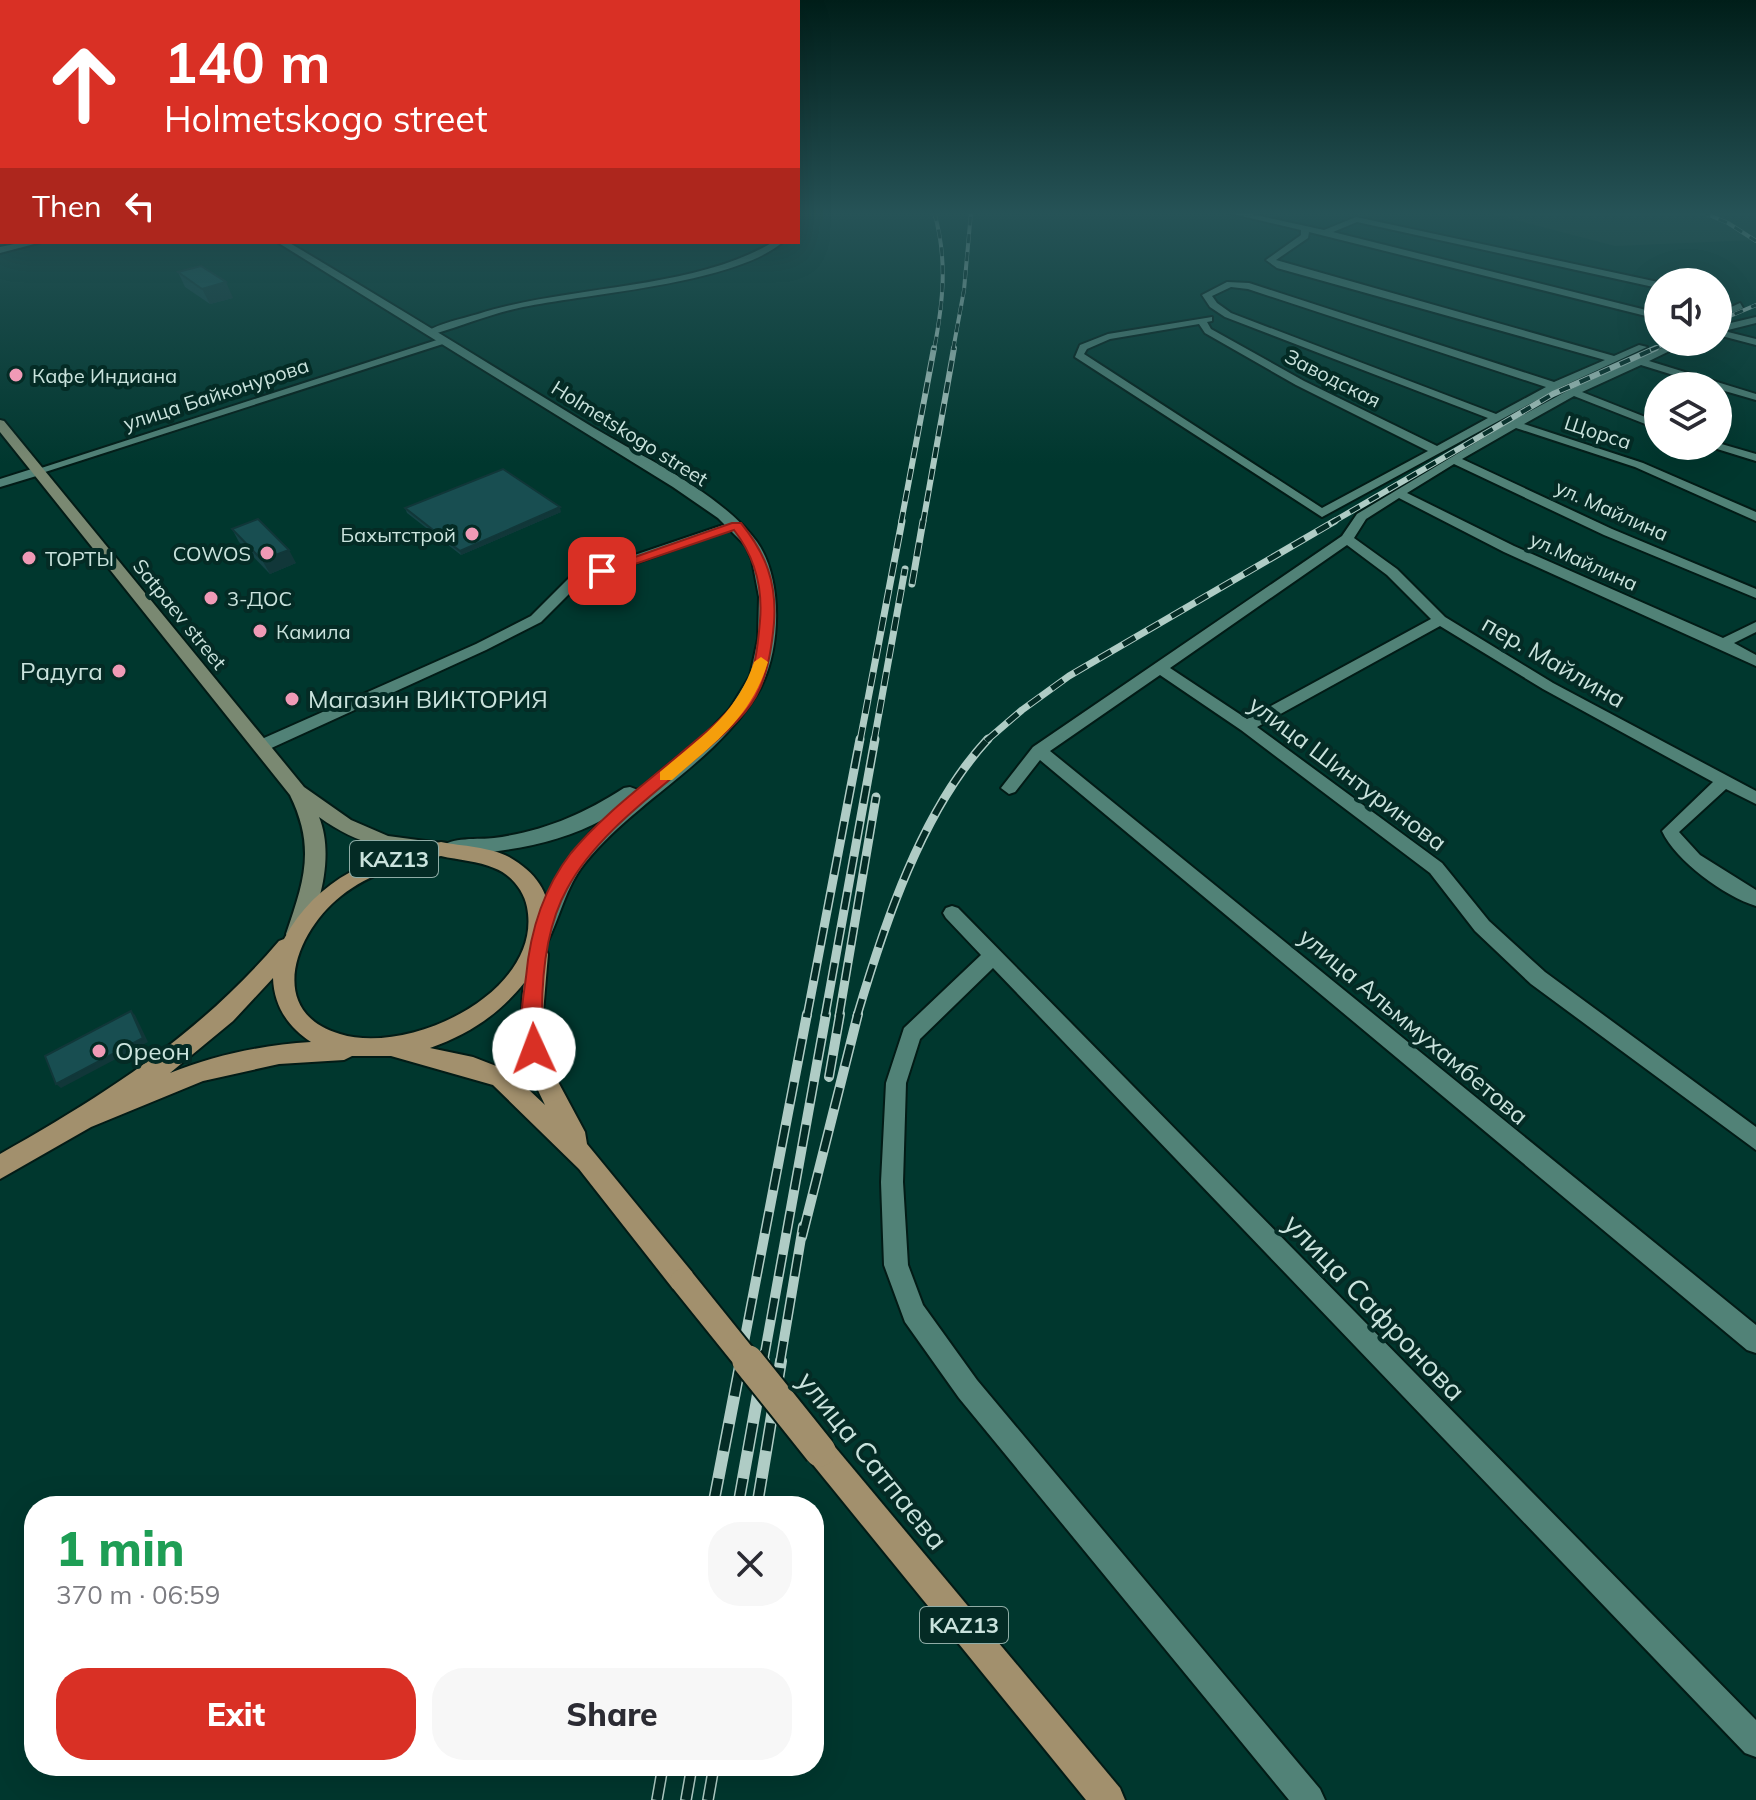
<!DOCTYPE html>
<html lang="en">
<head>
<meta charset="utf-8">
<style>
  :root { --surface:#fff; --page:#f7f7f7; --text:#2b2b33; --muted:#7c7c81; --accent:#d93025 }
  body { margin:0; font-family:Mulish,sans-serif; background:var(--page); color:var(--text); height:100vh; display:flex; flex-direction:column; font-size:30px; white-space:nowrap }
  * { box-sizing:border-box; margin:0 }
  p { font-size:26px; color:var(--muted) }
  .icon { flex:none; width:44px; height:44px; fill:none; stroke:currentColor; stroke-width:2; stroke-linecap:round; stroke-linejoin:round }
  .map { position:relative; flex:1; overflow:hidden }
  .panel { position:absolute; left:24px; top:1496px; width:800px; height:280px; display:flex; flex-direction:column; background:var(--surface); border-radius:32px; box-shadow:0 8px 32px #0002 }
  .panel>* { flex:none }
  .banner { position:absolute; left:0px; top:0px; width:800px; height:244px; box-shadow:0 8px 32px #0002; background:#d93025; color:#fff; overflow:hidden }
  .tools { position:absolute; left:1644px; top:268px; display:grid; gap:16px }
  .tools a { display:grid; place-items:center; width:88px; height:88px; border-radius:50%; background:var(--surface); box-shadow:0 8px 32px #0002; font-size:40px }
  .pin { position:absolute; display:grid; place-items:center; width:68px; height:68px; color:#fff; margin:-34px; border-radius:16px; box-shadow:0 4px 12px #0006 }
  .me { position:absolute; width:88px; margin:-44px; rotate:358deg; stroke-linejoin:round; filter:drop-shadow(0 0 6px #0008) }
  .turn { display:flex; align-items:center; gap:28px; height:168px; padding:0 32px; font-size:36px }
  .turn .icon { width:104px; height:104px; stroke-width:2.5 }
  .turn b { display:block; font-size:56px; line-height:68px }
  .then { display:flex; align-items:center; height:76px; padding:0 32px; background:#0003; gap:16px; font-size:30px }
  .round { display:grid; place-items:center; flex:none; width:84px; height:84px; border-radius:32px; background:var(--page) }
  .summary { display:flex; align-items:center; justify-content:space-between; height:136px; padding:0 32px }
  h1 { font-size:48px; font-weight:800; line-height:60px; color:#1e9e55 }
  .cta { display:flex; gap:16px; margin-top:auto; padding:16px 32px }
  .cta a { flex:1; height:92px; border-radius:32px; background:var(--accent); color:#fff; font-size:32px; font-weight:800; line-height:92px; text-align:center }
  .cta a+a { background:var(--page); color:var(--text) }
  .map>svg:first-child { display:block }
  .built { fill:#134239 }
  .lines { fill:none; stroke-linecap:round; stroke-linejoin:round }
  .minor-casing { stroke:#021b16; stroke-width:4 }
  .tertiary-casing { stroke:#021b16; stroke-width:4 }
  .secondary-casing { stroke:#021b16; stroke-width:4 }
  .primary-casing { stroke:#021b16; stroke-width:4 }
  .minor { fill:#518277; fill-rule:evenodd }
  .tertiary { fill:#518277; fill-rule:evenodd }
  .secondary { fill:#7a8972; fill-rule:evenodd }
  .primary { fill:#a2906d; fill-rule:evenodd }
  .rail-far5-casing { stroke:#afccc5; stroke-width:4 }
  .rail-far4-casing { stroke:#afccc5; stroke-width:6 }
  .rail-far3-casing { stroke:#afccc5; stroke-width:7 }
  .rail-far2-casing { stroke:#afccc5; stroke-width:9 }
  .rail-far1-casing { stroke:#afccc5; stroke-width:10 }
  .rail-casing { stroke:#afccc5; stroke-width:12 }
  .rail-far5 { stroke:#042b25; stroke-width:3; stroke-dasharray:9; stroke-linecap:butt }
  .rail-far4 { stroke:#042b25; stroke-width:4; stroke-dasharray:11; stroke-linecap:butt }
  .rail-far3 { stroke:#042b25; stroke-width:5; stroke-dasharray:14; stroke-linecap:butt }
  .rail-far2 { stroke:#042b25; stroke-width:6; stroke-dasharray:18; stroke-linecap:butt }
  .rail-far1 { stroke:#042b25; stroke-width:7; stroke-dasharray:22; stroke-linecap:butt }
  .rail { stroke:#042b25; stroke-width:9; stroke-dasharray:28; stroke-linecap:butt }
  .primary-bridge-far1-casing { stroke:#021b16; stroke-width:29; stroke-linecap:butt }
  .primary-bridge-casing { stroke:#021b16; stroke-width:35; stroke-linecap:butt }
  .primary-bridge-far1 { stroke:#a2906d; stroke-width:25 }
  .primary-bridge { stroke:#a2906d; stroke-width:31 }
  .wall { fill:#154346 }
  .shaded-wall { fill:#113739 }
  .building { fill:#184e51; stroke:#113739; stroke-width:2 }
  .route { fill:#d93025; stroke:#8d1f18; stroke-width:2 }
  .slow { fill:#f59e0b }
  .poi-dot { fill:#f09ab6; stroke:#042b25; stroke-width:3 }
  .labels { text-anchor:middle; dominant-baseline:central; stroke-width:8; stroke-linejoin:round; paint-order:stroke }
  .far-poi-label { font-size:20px; fill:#cae3dd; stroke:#042b25; text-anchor:start }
  .far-street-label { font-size:20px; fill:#cae3dd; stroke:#042b25 }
  .shield { fill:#042b25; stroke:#8faca6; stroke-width:2 }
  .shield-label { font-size:22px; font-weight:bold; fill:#cae3dd }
  .street-label { font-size:24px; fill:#cae3dd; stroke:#042b25 }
  .poi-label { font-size:24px; fill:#cae3dd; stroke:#042b25; text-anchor:start }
  .near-street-label { font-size:28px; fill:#cae3dd; stroke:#042b25 }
</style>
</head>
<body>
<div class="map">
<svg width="1756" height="1800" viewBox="0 0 1756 1800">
  <rect width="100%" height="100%" fill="#00372e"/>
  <path class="built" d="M 1485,212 L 1756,212 L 1756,240 L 1615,246 Z"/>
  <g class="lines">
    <defs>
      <g id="minor">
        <path d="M 1225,212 L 1242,212 L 1324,230 L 1356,217 L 1658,282 L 1658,288 L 1357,222 L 1333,232 L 1658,313 L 1658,319 L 1309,232 L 1308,238 L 1276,260 L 1614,356 L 1639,345 L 1647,347 L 1559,388 L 1322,517 L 1075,357 L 1080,345 L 1108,334 L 1212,317 L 1212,321 L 1207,322 L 1211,329 L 1304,381 L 1437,446 L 1488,418 L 1225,317 L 1210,307 L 1202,295 L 1227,282 L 1249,283 L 1554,382 L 1605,360 L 1277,268 L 1266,260 L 1301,235 L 1301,230 ZM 1231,287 L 1248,289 L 1546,387 L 1496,414 L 1231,313 L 1217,303 L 1212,296 ZM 1199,324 L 1205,333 L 1296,385 L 1428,451 L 1322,508 L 1084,354 L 1087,349 L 1110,339 Z"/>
        <path d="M 773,242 L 783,242 C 733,284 590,293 523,307 C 493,313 464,325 434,334 L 426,332 C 440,323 461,319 478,314 C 568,285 694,290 773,242 Z"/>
        <path d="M 1740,303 L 1743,308 L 1718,319 L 1718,313 Z"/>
        <path d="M 1756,317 L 1756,323 L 1724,331 L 1756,339 L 1756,345 L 1718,335 L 1718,326 Z"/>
        <path d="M 443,338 L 448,341 L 446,343 L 42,473 L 32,471 Z"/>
        <path d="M 1675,342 L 1688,342 L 1649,361 L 1756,394 L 1756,400 L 1718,389 L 1718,386 L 1709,386 L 1641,365 L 1582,392 L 1658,422 L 1658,429 L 1574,396 L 1524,424 L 1643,463 L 1756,512 L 1756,521 L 1635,467 L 1516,428 L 1462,459 L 1612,529 L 1756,589 L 1756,598 L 1604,535 L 1454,464 L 1407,493 L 1514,546 L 1723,638 L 1756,622 L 1756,632 L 1734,643 L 1756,655 L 1756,666 L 1504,552 L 1399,498 L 1366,519 L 1354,538 L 1397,569 L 1445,617 L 1553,683 L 1756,791 L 1756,804 L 1726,789 L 1679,832 L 1700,855 L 1756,890 L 1756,906 C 1724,896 1676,861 1662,831 L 1713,782 L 1543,689 L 1440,626 L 1257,727 L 1442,863 L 1489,921 L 1545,972 L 1756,1127 L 1756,1150 L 1531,984 L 1475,931 L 1430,873 L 1241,730 L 1160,675 L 1050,751 L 1756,1325 L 1756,1353 L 1747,1350 L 1040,760 L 1015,792 L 1009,794 L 1001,788 L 1033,747 L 1342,536 L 1357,514 L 1510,422 L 1569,390 ZM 1347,545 L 1387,575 L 1431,619 L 1247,719 L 1170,668 Z"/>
        <path d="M 1718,443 L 1756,454 L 1756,461 L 1714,448 L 1712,446 L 1718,446 Z"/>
        <path d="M 732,522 L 742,525 L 580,583 L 541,622 L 486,650 L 267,750 L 261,751 L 253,746 L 255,742 L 476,644 L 531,616 L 570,577 Z"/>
        <path d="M 952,906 L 958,908 L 1756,1720 L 1756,1757 L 1745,1753 L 993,968 L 920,1039 L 906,1083 L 903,1182 L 908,1265 L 923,1305 L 977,1380 L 1320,1789 L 1325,1800 L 1289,1800 L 959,1398 L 905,1322 L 884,1265 L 881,1182 L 886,1083 L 904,1028 L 981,955 L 946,918 L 943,913 L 946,908 Z"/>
      </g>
      <g id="tertiary">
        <path d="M 24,242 L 42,242 L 0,253 L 0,247 Z"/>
        <path d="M 277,242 L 288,242 C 391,303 492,366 594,428 C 645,458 722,494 757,542 C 784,580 781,655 757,694 C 714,764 636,800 585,863 C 565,888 560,918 546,945 L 539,947 L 532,945 L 529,939 C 547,892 566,854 604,819 C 557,845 502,852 450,856 L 440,849 C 449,836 480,840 494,838 C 544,831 582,815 624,788 L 630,787 L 638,790 L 709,731 L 729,710 L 750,676 L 758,639 L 759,597 L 752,560 L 746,546 L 718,518 L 673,487 Z"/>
        <path d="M 38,467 L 43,468 L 43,474 L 0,487 L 0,479 Z"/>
      </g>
      <path id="secondary" d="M 0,420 L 4,421 L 304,787 L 351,820 L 388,836 L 448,844 L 451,849 L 448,854 L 441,856 C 393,851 359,846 319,817 C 334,854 321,905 303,940 L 296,942 L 289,940 L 286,934 C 304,881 316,848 290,795 L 0,432 Z"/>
      <g id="primary">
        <path d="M 441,842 C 461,846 491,847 509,857 C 546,878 557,908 544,947 L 548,954 L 543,1013 L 545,1049 L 556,1078 L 585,1132 L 587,1144 L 692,1272 L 696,1281 L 692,1290 L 683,1294 L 674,1290 L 579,1169 L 493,1085 L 391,1056 L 352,1056 L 344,1060 L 279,1064 L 203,1081 L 91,1127 L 0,1179 L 0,1154 C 106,1094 199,1035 279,941 L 284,939 C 317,878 375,854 441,842 ZM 441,856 C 458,860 479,861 494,868 C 511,874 524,891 527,907 C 544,991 410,1056 340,1034 C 265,1012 295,932 341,896 C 370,873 405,863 441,856 ZM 273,978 C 274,1006 288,1027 311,1042 C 263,1045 215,1055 170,1073 L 233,1021 ZM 524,983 C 518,1029 524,1063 545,1105 L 509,1071 L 473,1057 L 430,1048 C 469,1034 498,1015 524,983 Z"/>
        <path d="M 820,1436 L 830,1441 L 1120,1788 L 1125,1800 L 1086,1800 L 810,1461 L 805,1451 L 810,1441 Z"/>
      </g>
    </defs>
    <use href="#minor" class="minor-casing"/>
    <use href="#tertiary" class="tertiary-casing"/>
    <use href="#secondary" class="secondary-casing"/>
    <use href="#primary" class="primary-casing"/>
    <use href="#minor" class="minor"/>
    <use href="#tertiary" class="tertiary"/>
    <use href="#secondary" class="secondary"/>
    <use href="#primary" class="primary"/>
    <defs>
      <g id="rail-far5">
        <path d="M 934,212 C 948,259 943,303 934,350"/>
        <path d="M 1702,212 L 1728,223 L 1756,241"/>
        <path d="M 1718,321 L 1756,305"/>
        <path d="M 953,350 L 964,290 L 971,212"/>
        <path d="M 1651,350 L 1670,342"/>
      </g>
      <g id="rail-far4">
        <path d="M 901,523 L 934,348"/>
        <path d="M 923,523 L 954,348"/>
        <path d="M 1331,523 L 1553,394 L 1656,348"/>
      </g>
      <g id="rail-far3">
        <path d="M 912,584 L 923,521"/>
        <path d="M 860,741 L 902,521"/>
        <path d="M 874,741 L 905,569"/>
        <path d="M 986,741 L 1022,710 L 1069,676 L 1335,521"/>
      </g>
      <g id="rail-far2">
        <path d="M 807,1016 L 860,739"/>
        <path d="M 825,1016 L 875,739"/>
        <path d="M 839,1016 L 876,797"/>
        <path d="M 857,1016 C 884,925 922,810 988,739"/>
      </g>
      <g id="rail-far1">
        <path d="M 829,1077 L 840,1014"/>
        <path d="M 802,1237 L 858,1014"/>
        <path d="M 740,1363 L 807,1014"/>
        <path d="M 763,1363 L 826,1014"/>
        <path d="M 780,1363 L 803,1226"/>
      </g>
      <g id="rail">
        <path d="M 713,1506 L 741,1361"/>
        <path d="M 738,1506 L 764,1361"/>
        <path d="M 757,1506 L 781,1361"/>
        <path d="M 657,1800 L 663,1766"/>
        <path d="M 686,1800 L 692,1766"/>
        <path d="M 708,1800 L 714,1766"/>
      </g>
    </defs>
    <use href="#rail-far5" class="rail-far5-casing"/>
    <use href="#rail-far4" class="rail-far4-casing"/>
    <use href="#rail-far3" class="rail-far3-casing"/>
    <use href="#rail-far2" class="rail-far2-casing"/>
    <use href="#rail-far1" class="rail-far1-casing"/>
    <use href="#rail" class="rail-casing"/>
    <use href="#rail-far5" class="rail-far5"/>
    <use href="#rail-far4" class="rail-far4"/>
    <use href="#rail-far3" class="rail-far3"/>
    <use href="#rail-far2" class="rail-far2"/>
    <use href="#rail-far1" class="rail-far1"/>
    <use href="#rail" class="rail"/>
    <defs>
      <path id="primary-bridge-far1" d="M 683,1281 L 749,1363"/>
      <path id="primary-bridge" d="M 748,1361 L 820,1451"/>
    </defs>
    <use href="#primary-bridge-far1" class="primary-bridge-far1-casing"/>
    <use href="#primary-bridge" class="primary-bridge-casing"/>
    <use href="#primary-bridge-far1" class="primary-bridge-far1"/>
    <use href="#primary-bridge" class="primary-bridge"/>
  </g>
  <g class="wall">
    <path d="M 178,272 L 233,298 L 210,304 L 185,287 Z"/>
    <path d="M 405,508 L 561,512 L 461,555 L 407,513 Z"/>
    <path d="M 232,529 L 296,563 L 270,574 L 239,542 Z"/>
  </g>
  <g class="shaded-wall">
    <path d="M 226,282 L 233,298 L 210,304 L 202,289 Z"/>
    <path d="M 560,507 L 561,512 L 461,555 L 460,551 Z"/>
    <path d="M 289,550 L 296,563 L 270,574 L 262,560 Z"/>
    <path d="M 131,1011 L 135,1015 L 148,1042 L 61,1088 L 56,1084 Z"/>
  </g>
  <g class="building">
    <path d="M 201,266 L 226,282 L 202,289 L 178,272 Z"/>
    <path d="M 503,469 L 560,507 L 460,551 L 405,508 Z"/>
    <path d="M 258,519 L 289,550 L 262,560 L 232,529 Z"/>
    <path d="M 131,1011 L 143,1038 L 56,1084 L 45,1056 Z"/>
  </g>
  <linearGradient id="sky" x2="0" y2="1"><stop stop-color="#001e19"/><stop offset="0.46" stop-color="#265357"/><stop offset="1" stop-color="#265357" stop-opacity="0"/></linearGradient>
  <rect width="1756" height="464" fill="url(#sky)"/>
  <path class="route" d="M 732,523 L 741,523 C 766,554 777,583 774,623 C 772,645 769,668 760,688 C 749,714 724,734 704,751 C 657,792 597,833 567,889 C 547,925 542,973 542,1013 C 542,1027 547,1042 541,1055 L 534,1058 L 527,1055 C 516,1033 523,1000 526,977 C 530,932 543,889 571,853 C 604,813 649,781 688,747 C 709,730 729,714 743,691 C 756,671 758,643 760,621 C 763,586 755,557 734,530 L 606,574 L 595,571 Z"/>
  <path class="slow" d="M 761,657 L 768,662 C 751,718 714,743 672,780 L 660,780 L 660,772 C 700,738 737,714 754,662 Z"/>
  <g class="poi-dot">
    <circle cx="16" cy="375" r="8"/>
    <circle cx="472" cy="534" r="8"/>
    <circle cx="267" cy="553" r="8"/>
    <circle cx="29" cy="558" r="8"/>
    <circle cx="211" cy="598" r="8"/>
    <circle cx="260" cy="631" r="8"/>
    <circle cx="119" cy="671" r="8"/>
    <circle cx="292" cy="699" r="8"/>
    <circle cx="99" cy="1051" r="8"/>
  </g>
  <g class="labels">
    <g class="far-poi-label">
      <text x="32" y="375">Кафе Индиана</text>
      <text x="456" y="534" text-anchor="end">Бахытстрой</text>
      <text x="251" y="553" text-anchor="end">COWOS</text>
      <text x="45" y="558">ТОРТЫ</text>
      <text x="227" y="598">3-ДОС</text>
      <text x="276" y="631">Камила</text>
    </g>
    <g class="far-street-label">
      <text transform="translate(1333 378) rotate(27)">Заводская</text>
      <text transform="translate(216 394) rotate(-18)">улица Байконурова</text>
      <text transform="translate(1598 432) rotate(18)">Щорса</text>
      <text transform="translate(630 433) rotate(32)">Holmetskogo street</text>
      <text transform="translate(1612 510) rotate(24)">ул. Майлина</text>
      <text transform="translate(1584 561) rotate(24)">ул.Майлина</text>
      <text transform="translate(180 614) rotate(51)">Satpaev street</text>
    </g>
    <g class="shield">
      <rect x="350" y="841" width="88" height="36" rx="6"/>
      <rect x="920" y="1607" width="88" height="36" rx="6"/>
    </g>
    <g class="shield-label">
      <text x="394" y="859">KAZ13</text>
      <text x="964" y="1625">KAZ13</text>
    </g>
    <g class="street-label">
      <text transform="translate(1554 661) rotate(30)">пер. Майлина</text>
      <text transform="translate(1348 773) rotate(37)">улица Шинтуринова</text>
      <text transform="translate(1414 1026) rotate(40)">улица Альммухамбетова</text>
    </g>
    <g class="poi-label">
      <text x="103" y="671" text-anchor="end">Радуга</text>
      <text x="308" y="699">Магазин ВИКТОРИЯ</text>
      <text x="115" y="1051">Ореон</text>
    </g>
    <g class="near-street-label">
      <text transform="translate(1375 1307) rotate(46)">улица Сафронова</text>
      <text transform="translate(873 1460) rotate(51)">улица Сатпаева</text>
    </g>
  </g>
</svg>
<div class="tools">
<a><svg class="icon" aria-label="sound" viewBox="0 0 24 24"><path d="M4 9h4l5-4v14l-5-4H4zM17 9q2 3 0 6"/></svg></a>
<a><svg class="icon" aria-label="layers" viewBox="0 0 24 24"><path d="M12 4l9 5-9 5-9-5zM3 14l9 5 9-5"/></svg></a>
</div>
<div class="pin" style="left:602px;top:571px;background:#d93025"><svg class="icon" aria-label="arrive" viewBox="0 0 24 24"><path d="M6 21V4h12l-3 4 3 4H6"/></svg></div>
<svg class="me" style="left:534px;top:1049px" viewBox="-20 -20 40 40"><circle r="19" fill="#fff"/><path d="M0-13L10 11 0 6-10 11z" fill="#d93025"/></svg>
<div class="banner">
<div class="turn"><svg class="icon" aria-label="ahead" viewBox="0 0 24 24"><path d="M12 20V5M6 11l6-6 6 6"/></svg><div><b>140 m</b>Holmetskogo street</div></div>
<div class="then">Then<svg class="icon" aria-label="left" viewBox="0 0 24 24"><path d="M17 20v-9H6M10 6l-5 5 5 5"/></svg></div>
</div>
<section class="panel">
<div class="summary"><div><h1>1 min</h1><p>370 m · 06:59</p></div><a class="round"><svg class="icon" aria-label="close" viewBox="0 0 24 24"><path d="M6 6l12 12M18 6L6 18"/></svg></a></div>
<div class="cta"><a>Exit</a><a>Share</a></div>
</section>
</div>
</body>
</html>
